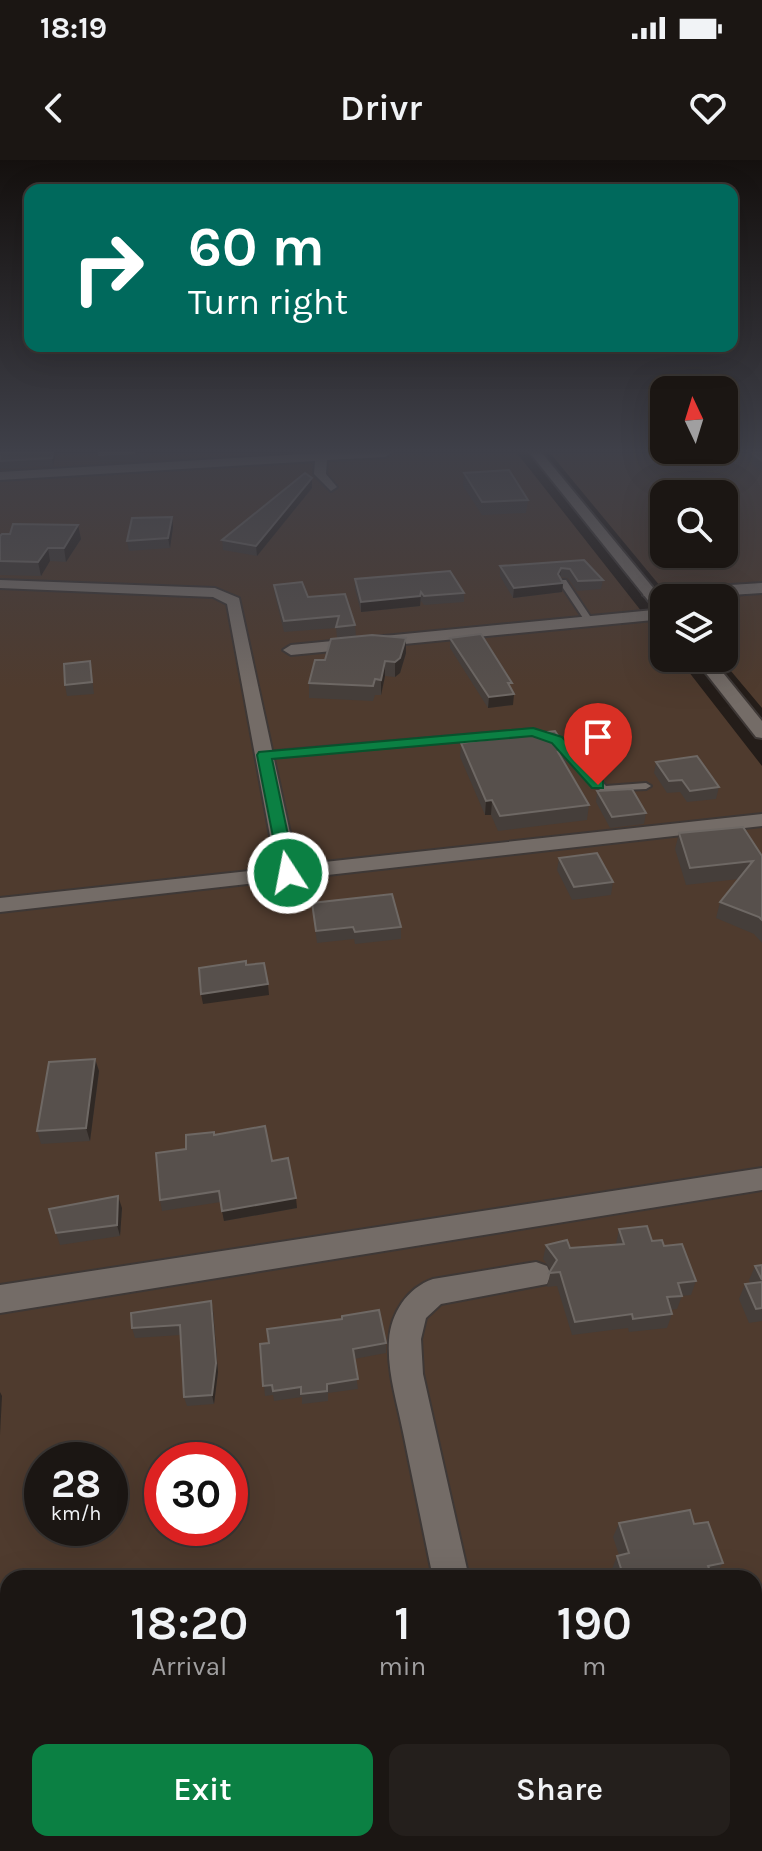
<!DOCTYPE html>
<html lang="en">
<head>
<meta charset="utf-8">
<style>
  :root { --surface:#1b1613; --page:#241f1c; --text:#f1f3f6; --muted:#a09fa0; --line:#393533; --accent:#0b8043 }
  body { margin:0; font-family:Karla,sans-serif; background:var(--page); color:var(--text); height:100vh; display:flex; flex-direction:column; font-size:30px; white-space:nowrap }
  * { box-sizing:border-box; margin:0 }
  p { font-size:26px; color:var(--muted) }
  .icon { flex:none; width:44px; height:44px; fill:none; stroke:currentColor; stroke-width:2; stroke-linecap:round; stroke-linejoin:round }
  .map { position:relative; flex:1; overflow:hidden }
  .details { position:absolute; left:0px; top:1410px; width:762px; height:282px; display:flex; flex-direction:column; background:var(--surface); border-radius:24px 24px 0 0; box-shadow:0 8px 32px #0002,0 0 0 2px var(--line) }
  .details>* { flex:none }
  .hud { position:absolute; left:24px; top:24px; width:714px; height:168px; border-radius:16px; box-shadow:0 8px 32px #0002,0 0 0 2px var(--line); background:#00695c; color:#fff; overflow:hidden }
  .needle { width:52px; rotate:356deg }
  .buttons { position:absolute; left:650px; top:216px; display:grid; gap:16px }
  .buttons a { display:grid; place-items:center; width:88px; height:88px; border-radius:16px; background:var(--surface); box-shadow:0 8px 32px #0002,0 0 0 2px var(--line); font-size:40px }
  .speed { position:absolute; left:24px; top:1282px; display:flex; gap:16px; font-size:40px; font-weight:700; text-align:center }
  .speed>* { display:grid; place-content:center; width:104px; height:104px; border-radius:50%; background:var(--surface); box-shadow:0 8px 32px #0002,0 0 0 2px var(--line); line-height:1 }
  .speed small { font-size:20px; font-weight:400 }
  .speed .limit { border:12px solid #d22; background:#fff; color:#111 }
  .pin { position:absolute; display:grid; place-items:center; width:68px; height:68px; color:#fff; margin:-82px -34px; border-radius:50% 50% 50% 0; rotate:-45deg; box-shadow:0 0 8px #0007 }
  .pin .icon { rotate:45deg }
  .me { position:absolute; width:88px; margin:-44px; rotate:349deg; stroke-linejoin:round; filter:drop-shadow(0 0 6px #0008) }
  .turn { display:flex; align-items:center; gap:28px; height:168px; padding:0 32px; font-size:36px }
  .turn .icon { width:104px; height:104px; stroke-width:2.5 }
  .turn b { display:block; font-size:56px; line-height:68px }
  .eta { display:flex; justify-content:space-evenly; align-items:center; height:136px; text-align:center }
  .eta b { font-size:48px; font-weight:600; line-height:56px }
  .button { display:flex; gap:16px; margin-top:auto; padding:16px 32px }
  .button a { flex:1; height:92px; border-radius:16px; background:var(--accent); color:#fff; font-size:32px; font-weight:600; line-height:92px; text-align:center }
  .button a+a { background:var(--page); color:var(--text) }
  .status { display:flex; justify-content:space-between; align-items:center; height:56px; padding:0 40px; background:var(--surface); direction:ltr }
  .status svg { height:22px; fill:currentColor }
  header { display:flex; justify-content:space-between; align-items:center; height:104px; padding:0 32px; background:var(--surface); font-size:36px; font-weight:600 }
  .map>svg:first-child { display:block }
  .green { fill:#4f3b2e; fill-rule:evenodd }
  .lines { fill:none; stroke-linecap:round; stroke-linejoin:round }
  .service-casing { stroke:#3e3836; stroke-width:4 }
  .minor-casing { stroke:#3e3836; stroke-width:4 }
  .tertiary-casing { stroke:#3e3836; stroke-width:4 }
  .service { fill:#746c67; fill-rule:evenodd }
  .minor { fill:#746c67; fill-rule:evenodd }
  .tertiary { fill:#746c67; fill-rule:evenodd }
  .wall { fill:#453e3a }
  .shaded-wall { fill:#302925 }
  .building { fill:#57504c; stroke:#6e6864; stroke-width:2 }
  .route { fill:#0b8043; stroke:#07532c; stroke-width:2 }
</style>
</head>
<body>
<div class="status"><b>18:19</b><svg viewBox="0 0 49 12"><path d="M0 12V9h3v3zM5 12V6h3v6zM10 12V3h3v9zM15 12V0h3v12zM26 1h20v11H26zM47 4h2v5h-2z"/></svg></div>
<header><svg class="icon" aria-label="back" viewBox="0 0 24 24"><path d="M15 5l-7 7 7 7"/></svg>Drivr<svg class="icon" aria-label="heart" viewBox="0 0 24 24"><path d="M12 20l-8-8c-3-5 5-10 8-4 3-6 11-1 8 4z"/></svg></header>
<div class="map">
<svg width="762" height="1691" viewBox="0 0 762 1691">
  <rect width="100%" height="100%" fill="#241d19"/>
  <g class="green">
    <path d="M 0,293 L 517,293 L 664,480 L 664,498 L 678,498 L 762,606 L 762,1691 L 0,1691 ZM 42,1300 L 110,1300 L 110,1368 L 42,1368 ZM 162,1300 L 230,1300 L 230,1368 L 162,1368 ZM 8,1418 L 754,1418 L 754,1684 L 8,1684 Z"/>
    <path d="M 550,293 L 762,293 L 762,548 L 720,498 L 724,498 L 724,438 L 670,438 ZM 664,334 L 724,334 L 724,394 L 664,394 Z"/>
  </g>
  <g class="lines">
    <defs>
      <g id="service">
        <path d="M 560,420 L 566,420 L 594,462 L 593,464 L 587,464 L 559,422 Z"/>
        <path d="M 533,569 L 560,578 L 606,626 L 646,623 L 651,626 L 646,629 L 601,631 L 554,582 L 532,575 L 264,598 L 259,595 L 264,592 Z"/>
      </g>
      <g id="minor">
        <path d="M 320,293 L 391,293 L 385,297 L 327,300 L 326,314 L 337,327 L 331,331 L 314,314 L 315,301 L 0,320 L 0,312 Z"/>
        <path d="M 0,420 L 215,428 L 239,438 L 297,705 L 762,654 L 762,666 L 0,752 L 0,738 L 276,708 L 227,444 L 213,437 L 0,428 Z"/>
        <path d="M 762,423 L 762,433 L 651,440 L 643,435 L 651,430 Z"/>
        <path d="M 664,449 L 664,459 L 291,495 L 283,490 L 291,485 Z"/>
        <path d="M 762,1008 L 762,1030 L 0,1153 L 0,1125 Z"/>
        <path d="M 536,1102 L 547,1106 L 551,1115 L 547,1124 L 441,1144 L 426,1158 L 421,1179 L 423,1214 L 469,1418 L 433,1418 C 423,1369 413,1321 403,1272 C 397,1242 387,1211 389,1180 C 391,1153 407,1128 433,1119 Z"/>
        <path d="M 489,1684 L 531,1684 L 532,1691 L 490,1691 Z"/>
      </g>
      <g id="tertiary">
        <path d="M 530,293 L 542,293 L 664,441 L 664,456 L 659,454 Z"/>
        <path d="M 694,498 L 711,498 L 762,561 L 762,578 L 756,577 Z"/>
      </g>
    </defs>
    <use href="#service" class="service-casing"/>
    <use href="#minor" class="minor-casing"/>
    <use href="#tertiary" class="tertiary-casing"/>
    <use href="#service" class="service"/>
    <use href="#minor" class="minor"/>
    <use href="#tertiary" class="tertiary"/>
  </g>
  <g class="wall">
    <path d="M 0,293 L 56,293 L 53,306 L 0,309 Z"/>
    <path d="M 99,293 L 155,293 L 155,295 L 149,295 L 149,300 L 100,303 Z"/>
    <path d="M 413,293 L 431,293 L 430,297 Z"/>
    <path d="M 740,293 L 762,293 L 762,311 L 760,311 Z"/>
    <path d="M 464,313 L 528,340 L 526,353 L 482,355 L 463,326 Z"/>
    <path d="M 312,318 L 312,328 L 257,396 L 223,390 L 222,380 Z"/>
    <path d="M 172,357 L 173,367 L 170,388 L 129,391 L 127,381 Z"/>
    <path d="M 78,365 L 81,379 L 66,402 L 50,401 L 41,416 L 0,415 L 0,376 Z"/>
    <path d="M 584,400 L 603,420 L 601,429 L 577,431 L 568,418 L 560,417 L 563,423 L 562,432 L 513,438 L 500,416 L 500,406 Z"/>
    <path d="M 355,419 L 464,433 L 464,442 L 424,445 L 421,441 L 420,446 L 361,452 L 355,429 Z"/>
    <path d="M 274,425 L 308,437 L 355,465 L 356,476 L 337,478 L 336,468 L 284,472 L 275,435 Z"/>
    <path d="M 406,478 L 406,493 L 400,513 L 395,517 L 385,516 L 381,535 L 375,535 L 373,541 L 309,538 L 309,523 L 325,500 Z"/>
    <path d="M 450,478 L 513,545 L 488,548 L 450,488 Z"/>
    <path d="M 90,501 L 94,534 L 67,536 L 65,525 Z"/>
    <path d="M 461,583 L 568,591 L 566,605 L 589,645 L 587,660 L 498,671 L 491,655 L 485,655 L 460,597 Z"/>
    <path d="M 656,602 L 719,627 L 716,639 L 687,642 L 680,632 L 667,633 L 654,613 Z"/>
    <path d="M 597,631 L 646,653 L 644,664 L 610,668 L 596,642 Z"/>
    <path d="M 679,673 L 762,696 L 762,783 L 754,774 L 716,758 L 720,742 L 739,719 L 686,725 L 675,689 Z"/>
    <path d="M 559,698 L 613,722 L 611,735 L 572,740 L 557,710 Z"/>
    <path d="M 312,743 L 401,767 L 401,779 L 355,784 L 354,779 L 317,783 Z"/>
    <path d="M 95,899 L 99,911 L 90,981 L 41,984 L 37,971 Z"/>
    <path d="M 215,975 L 272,1001 L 297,1048 L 224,1061 L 221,1042 L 162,1051 L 160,1040 L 186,989 Z"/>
    <path d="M 122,1048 L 120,1076 L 60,1085 L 56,1073 Z"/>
    <path d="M 619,1069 L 664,1086 L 696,1121 L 691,1135 L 682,1136 L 677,1149 L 671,1150 L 672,1154 L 667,1168 L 629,1172 L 628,1168 L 572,1175 L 557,1126 L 547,1127 L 551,1110 L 543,1099 L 546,1085 L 570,1088 L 616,1084 Z"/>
    <path d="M 762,1105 L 762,1161 L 749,1163 L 739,1139 L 745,1124 L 750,1124 L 749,1120 L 755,1106 Z"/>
    <path d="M 213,1151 L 218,1212 L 214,1244 L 187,1246 L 184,1237 L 181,1175 L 135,1178 L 132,1168 Z"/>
    <path d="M 386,1183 L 386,1193 L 354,1199 L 358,1229 L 328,1233 L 328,1241 L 302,1244 L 302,1237 L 274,1241 L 273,1235 L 265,1236 L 260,1184 Z"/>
    <path d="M 619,1363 L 694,1364 L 723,1403 L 715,1416 L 712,1417 L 713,1418 L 614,1418 L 612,1409 L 617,1396 L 619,1395 L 613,1377 Z"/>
    <path d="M 647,1684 L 754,1684 L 762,1691 L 649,1691 Z"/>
  </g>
  <g class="shaded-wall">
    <path d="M 53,293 L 56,293 L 53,306 L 52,298 Z"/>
    <path d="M 312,318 L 312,328 L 257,396 L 256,386 Z"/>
    <path d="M 172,357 L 173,367 L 170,388 L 168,378 Z"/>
    <path d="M 78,365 L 81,379 L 66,402 L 64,388 Z"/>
    <path d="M 48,388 L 50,401 L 41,416 L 38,402 Z"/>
    <path d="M 561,408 L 560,417 L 563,423 L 562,432 L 513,438 L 514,428 L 558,414 Z"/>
    <path d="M 421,432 L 420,446 L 361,452 L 361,442 Z"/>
    <path d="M 406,478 L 406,493 L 400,513 L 395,517 L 395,502 Z"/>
    <path d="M 385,501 L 385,516 L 381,535 L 381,520 Z"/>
    <path d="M 514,534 L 513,545 L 488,548 L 489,537 Z"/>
    <path d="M 492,640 L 491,655 L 485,655 L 486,641 Z"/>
    <path d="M 268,824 L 269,835 L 203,844 L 201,834 Z"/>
    <path d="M 95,899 L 99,911 L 90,981 L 86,968 Z"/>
    <path d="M 118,1036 L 122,1048 L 120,1076 L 117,1065 Z"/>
    <path d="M 296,1038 L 297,1048 L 224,1061 L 222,1051 Z"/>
    <path d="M 211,1141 L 213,1151 L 218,1212 L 214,1244 L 212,1235 Z"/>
    <path d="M 0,1232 L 2,1236 L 0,1275 Z"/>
  </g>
  <g class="building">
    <path d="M 0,293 L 53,293 L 52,298 L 0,301 Z"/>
    <path d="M 99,293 L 135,293 L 99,295 Z"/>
    <path d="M 752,293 L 762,293 L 762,301 Z"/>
    <path d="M 509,310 L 528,340 L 482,342 L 464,313 Z"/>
    <path d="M 305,313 L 312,318 L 256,386 L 222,380 Z"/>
    <path d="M 172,357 L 168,378 L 127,381 L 132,358 Z"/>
    <path d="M 13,364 L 78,365 L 64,388 L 48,388 L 38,402 L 0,401 L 0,376 L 2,374 L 10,374 Z"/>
    <path d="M 584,400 L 603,420 L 578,421 L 570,409 L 561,408 L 558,414 L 563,423 L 514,428 L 500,406 Z"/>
    <path d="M 450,411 L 464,433 L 424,436 L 421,432 L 420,436 L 361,442 L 355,419 Z"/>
    <path d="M 302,422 L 308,437 L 345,434 L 355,465 L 336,467 L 339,456 L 284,461 L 274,425 Z"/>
    <path d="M 481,474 L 512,523 L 508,523 L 514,534 L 489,537 L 450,478 Z"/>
    <path d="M 372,475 L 406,478 L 400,498 L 395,502 L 385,501 L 381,520 L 375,519 L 373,526 L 309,523 L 315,500 L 325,500 L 331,479 Z"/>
    <path d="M 90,501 L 92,522 L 65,525 L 64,504 Z"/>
    <path d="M 555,571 L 568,591 L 558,592 L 589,645 L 500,656 L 492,640 L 486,641 L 461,583 Z"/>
    <path d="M 697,596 L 719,627 L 690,631 L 682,620 L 669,621 L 656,602 Z"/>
    <path d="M 632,629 L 646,653 L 612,657 L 597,631 Z"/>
    <path d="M 743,667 L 762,696 L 762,760 L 759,757 L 720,742 L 753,701 L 690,708 L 679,673 Z"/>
    <path d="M 597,693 L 613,722 L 574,727 L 559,698 Z"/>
    <path d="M 392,734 L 401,767 L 355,772 L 353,767 L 316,771 L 312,743 Z"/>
    <path d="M 246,801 L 246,805 L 264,803 L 268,824 L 201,834 L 199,808 Z"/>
    <path d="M 95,899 L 86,968 L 37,971 L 49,902 Z"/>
    <path d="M 265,966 L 272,1001 L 288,998 L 296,1038 L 222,1051 L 219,1031 L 160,1040 L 156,993 L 186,989 L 186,975 L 214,972 L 214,975 Z"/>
    <path d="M 118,1036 L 117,1065 L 56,1073 L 49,1049 Z"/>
    <path d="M 647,1066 L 652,1081 L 662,1080 L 664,1086 L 682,1084 L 696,1121 L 678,1123 L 682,1136 L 667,1137 L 672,1154 L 633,1159 L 632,1154 L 575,1162 L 560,1112 L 549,1113 L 557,1100 L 546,1085 L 567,1080 L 570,1088 L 624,1084 L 619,1069 Z"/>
    <path d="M 762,1105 L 762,1120 L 755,1106 Z"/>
    <path d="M 762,1122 L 762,1148 L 756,1149 L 745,1124 Z"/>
    <path d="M 211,1141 L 216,1203 L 212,1235 L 184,1237 L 180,1165 L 132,1168 L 131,1153 Z"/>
    <path d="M 379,1150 L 386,1183 L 353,1189 L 358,1219 L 327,1224 L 327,1231 L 301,1234 L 301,1227 L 273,1231 L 272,1225 L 263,1226 L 260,1184 L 269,1183 L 267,1169 L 342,1159 L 342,1156 Z"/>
    <path d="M 690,1350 L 694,1364 L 708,1362 L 723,1403 L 708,1406 L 713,1418 L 624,1418 L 617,1396 L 629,1393 L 619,1363 Z"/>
    <path d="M 754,1663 L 762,1686 L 762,1691 L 659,1691 L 657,1684 L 754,1684 Z"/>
  </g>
  <linearGradient id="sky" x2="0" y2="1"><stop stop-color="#14100e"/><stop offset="0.55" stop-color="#3f4049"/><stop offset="1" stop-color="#3f4049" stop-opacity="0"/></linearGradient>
  <rect width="762" height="529" fill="url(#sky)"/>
  <path class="route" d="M 533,568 L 562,577 L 603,621 L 603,628 L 592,628 L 552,583 L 532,576 L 272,599 L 296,713 L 288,718 L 280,713 L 257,595 L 259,592 Z"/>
</svg>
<div class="buttons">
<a><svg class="needle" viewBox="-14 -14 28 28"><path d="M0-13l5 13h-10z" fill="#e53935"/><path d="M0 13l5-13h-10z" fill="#a09fa0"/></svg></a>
<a><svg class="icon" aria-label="search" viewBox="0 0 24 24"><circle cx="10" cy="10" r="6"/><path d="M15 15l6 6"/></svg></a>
<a><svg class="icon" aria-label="layers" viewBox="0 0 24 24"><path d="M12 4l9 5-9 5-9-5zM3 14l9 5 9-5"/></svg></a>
</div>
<div class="speed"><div>28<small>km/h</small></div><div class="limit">30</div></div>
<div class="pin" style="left:598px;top:625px;background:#d93025"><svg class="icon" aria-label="arrive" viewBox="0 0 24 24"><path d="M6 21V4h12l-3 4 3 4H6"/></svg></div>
<svg class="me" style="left:288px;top:713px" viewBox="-20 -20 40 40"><circle r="17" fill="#0b8043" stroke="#fff" stroke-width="3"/><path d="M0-11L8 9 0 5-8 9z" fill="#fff"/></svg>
<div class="hud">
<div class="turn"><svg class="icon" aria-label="right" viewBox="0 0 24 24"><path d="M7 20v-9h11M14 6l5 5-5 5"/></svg><div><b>60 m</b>Turn right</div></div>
</div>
<section class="details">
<div class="eta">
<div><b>18:20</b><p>Arrival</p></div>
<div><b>1</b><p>min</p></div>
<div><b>190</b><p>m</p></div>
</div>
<div class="button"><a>Exit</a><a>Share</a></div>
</section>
</div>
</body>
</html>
